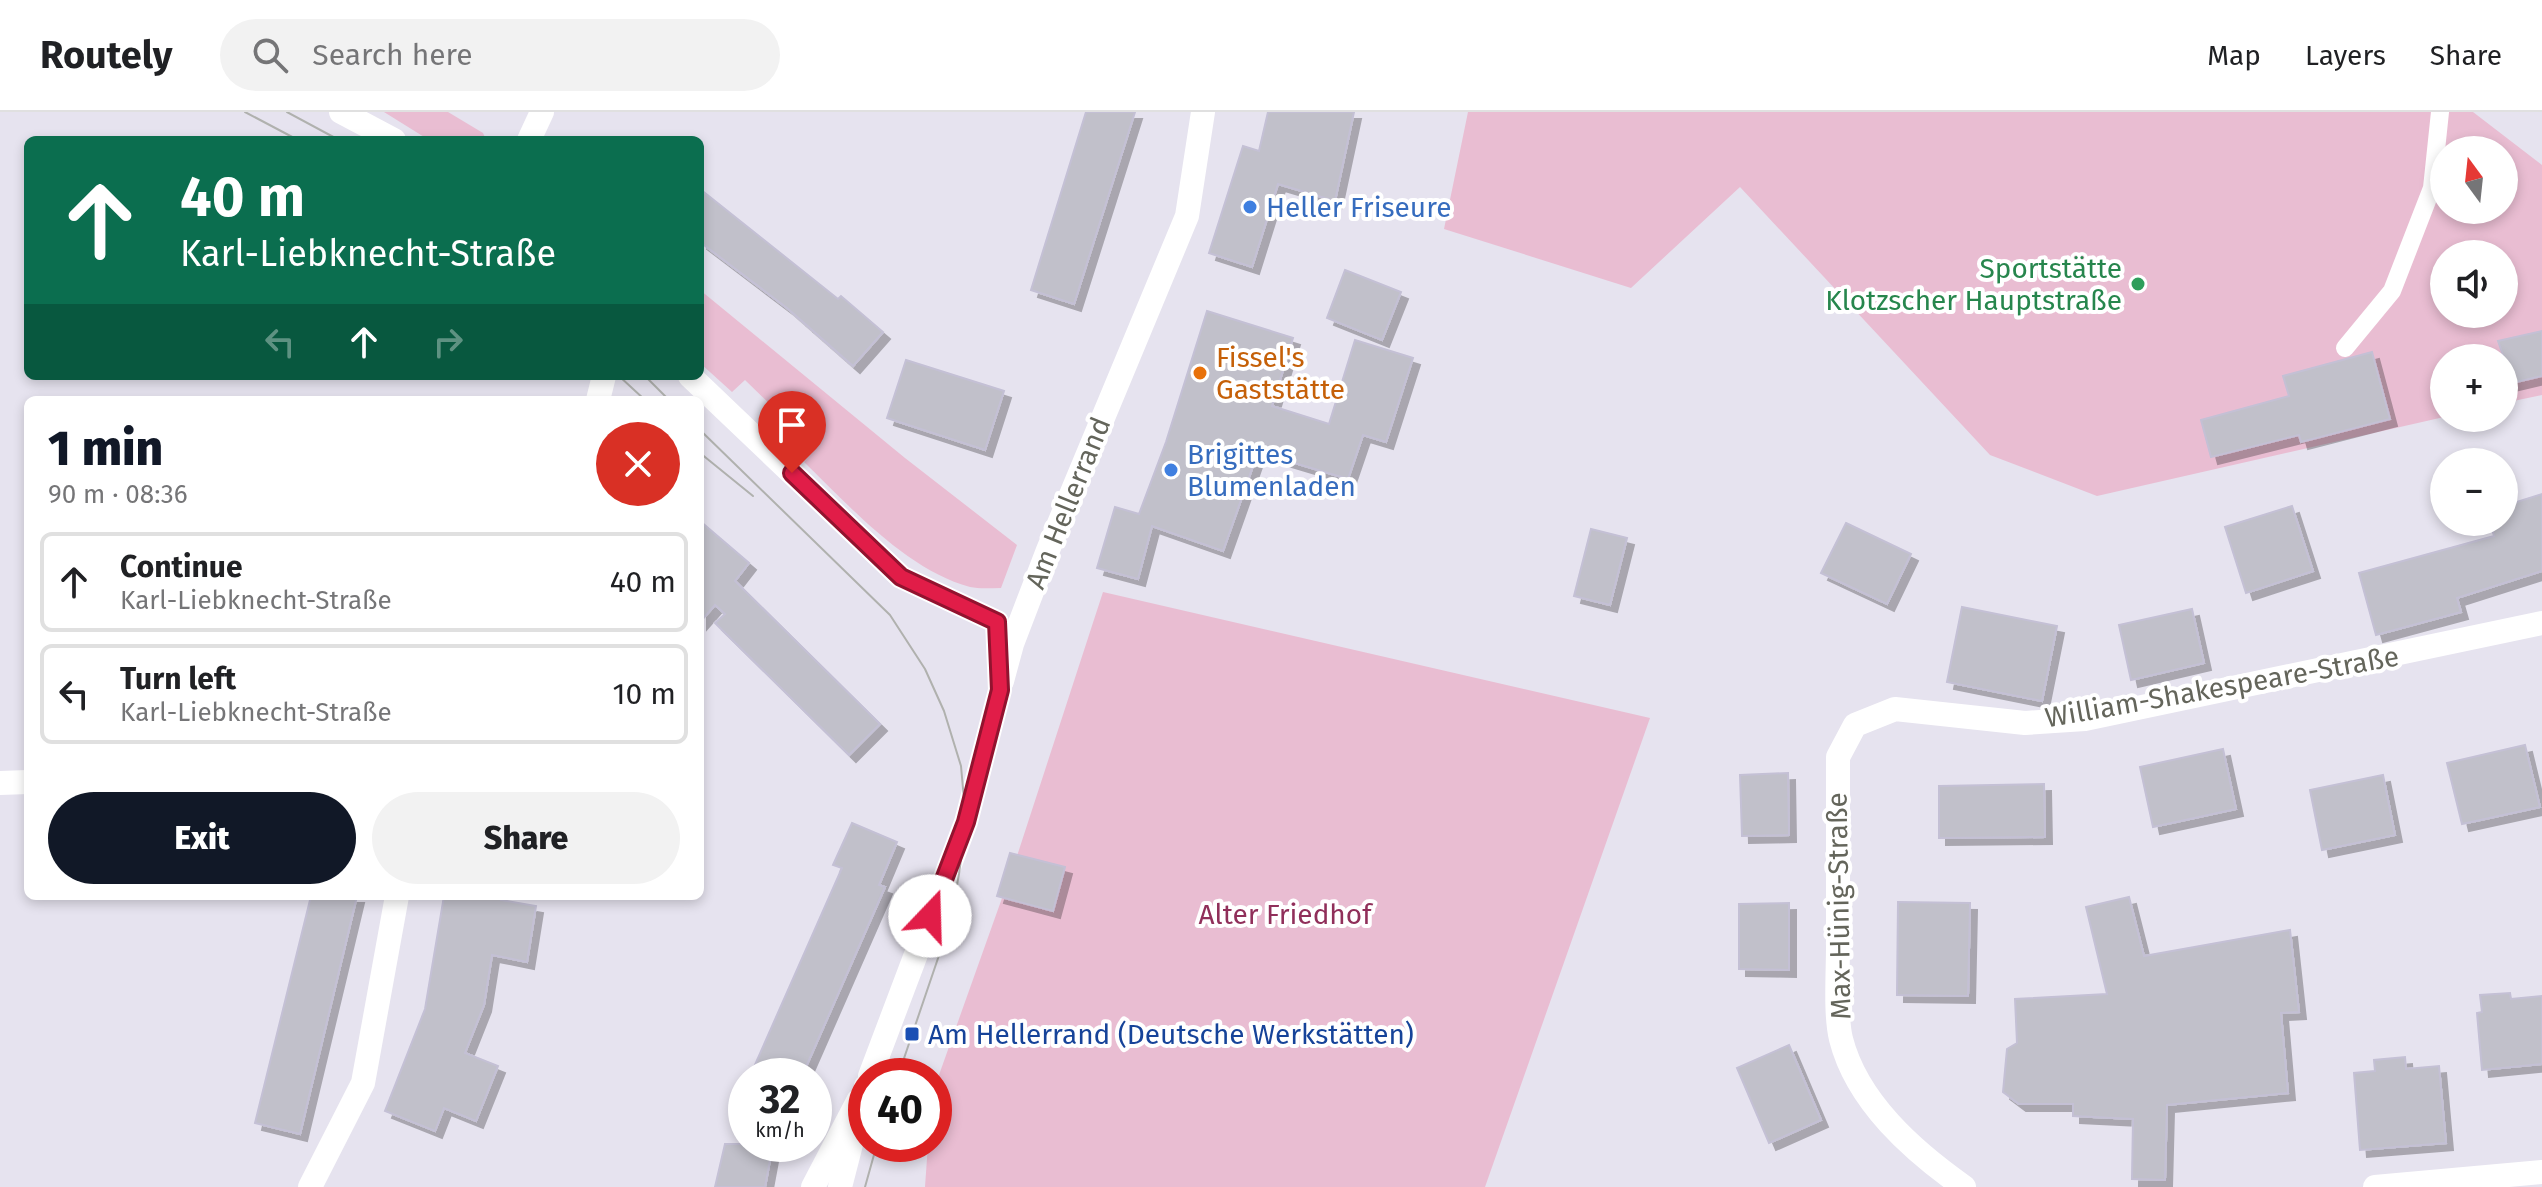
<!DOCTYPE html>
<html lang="en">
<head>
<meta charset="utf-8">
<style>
  :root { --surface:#fff; --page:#f2f2f2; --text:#202124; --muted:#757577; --line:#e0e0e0; --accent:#111827 }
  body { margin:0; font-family:"Fira Sans",sans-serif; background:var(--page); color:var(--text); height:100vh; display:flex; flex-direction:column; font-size:30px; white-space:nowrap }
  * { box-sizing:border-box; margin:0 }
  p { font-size:26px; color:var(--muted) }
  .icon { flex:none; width:44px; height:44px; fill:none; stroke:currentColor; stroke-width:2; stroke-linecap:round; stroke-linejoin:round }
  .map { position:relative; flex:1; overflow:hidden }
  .side { position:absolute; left:24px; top:284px; width:680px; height:504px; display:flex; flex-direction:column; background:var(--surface); border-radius:12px; box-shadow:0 4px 12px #0003 }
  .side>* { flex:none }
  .guide { position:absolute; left:24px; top:24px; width:680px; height:244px; border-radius:12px; box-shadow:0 4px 12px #0003; background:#0b6e4f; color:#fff; overflow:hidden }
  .needle { width:52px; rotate:345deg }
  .controls { position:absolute; left:2430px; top:24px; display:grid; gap:16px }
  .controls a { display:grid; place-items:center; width:88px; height:88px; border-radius:50%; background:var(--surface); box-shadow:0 4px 12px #0003; font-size:40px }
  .speed { position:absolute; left:728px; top:946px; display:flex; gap:16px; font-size:40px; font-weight:700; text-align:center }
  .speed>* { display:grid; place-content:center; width:104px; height:104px; border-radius:50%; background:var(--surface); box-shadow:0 4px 12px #0003; line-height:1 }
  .speed small { font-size:20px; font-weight:400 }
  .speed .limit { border:12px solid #d22; background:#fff; color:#111 }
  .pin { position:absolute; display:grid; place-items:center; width:68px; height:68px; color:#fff; margin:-82px -34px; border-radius:50% 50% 50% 0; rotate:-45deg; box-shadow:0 0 8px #0007 }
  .pin .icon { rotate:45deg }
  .me { position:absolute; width:88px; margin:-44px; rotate:21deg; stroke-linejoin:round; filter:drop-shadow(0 0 6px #0008) }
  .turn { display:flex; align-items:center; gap:28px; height:168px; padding:0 24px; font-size:36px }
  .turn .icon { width:104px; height:104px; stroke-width:2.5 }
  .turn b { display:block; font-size:56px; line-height:68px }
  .lanes { display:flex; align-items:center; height:76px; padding:0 24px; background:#0003; justify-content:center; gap:40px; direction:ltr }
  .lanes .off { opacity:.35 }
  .round { display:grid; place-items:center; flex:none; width:84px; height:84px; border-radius:42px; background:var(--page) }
  .summary { display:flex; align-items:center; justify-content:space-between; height:136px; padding:0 24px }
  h1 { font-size:48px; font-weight:800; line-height:60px; color:var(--accent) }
  .action { display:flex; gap:16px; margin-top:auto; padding:16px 24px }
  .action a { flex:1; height:92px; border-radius:48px; background:var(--accent); color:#fff; font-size:32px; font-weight:800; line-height:92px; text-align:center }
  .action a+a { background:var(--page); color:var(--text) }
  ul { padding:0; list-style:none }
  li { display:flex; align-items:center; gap:24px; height:100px; margin:0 16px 12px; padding:0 8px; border:4px solid var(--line); border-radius:12px }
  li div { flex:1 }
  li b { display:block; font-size:30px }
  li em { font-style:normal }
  header { display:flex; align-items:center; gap:48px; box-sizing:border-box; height:112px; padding:0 40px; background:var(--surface); border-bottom:2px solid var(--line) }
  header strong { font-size:38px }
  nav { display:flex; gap:44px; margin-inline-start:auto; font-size:28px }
  .search { width:560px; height:72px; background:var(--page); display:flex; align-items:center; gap:20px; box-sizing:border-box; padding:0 28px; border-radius:44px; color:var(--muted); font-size:30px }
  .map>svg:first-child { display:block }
  .green { fill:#e9bdd2; fill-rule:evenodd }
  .building { fill:#c1c0ca; stroke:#c4c0d5; stroke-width:2; filter:url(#shadow) }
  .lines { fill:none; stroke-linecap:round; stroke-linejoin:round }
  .service { stroke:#fff; stroke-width:18 }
  .minor { stroke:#fff; stroke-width:24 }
  .tertiary { stroke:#fff; stroke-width:24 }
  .tram { stroke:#b0b1ae; stroke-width:2 }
  .route-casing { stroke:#92132f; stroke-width:20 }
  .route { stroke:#e11d48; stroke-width:14 }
  .shop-dot { fill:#3f7fe0; stroke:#fff; stroke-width:3 }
  .leisure-dot { fill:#2e9e5b; stroke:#fff; stroke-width:3 }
  .food-dot { fill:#e8710a; stroke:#fff; stroke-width:3 }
  .transit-dot { fill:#1a4fb4; stroke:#fff; stroke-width:3 }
  .labels { text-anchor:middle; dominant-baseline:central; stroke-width:8; stroke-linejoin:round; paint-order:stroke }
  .shop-label { font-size:28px; fill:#366cbe; stroke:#fff; text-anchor:start }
  .leisure-label { font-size:28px; fill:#27864d; stroke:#fff; text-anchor:end }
  .food-label { font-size:28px; fill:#c56008; stroke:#fff; text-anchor:start }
  .street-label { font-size:28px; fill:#64655b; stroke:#fff }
  .park-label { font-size:28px; fill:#902f5a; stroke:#fff }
  .transit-label { font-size:28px; fill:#164399; stroke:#fff; text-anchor:start }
</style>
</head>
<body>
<header>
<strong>Routely</strong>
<div class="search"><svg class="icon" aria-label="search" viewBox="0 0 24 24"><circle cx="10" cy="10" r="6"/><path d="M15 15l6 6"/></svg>Search here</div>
<nav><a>Map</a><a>Layers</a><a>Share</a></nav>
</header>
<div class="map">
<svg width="2542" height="1075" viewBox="0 0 2542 1075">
  <defs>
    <filter id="shadow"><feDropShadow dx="7" dy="7" stdDeviation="0" flood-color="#0004"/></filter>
  </defs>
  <rect width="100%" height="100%" fill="#e6e3ef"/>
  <g class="green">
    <path d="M 384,0 L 448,0 L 483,21 L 486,28 L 429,28 Z"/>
    <path d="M 1468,0 L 2473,0 L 2542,53 L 2542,283 L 2504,291 L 2504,246 L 2444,246 L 2444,305 L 2097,384 L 1990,343 L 1740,75 L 1631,176 L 1444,117 ZM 2444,38 L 2504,38 L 2504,98 L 2444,98 ZM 2444,142 L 2504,142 L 2504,202 L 2444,202 Z"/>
    <path d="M 700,178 L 905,346 L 1017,433 L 1001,476 C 991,476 979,477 970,475 C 907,458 849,394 804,350 L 816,337 L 745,268 L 732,280 L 700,251 Z"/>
    <path d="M 1103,480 L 1650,606 L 1485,1075 L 925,1075 L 928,1032 L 934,1032 L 934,977 L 1017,744 Z"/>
  </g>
  <g class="building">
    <path d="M 1086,0 L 1135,0 L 1074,192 L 1031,178 Z"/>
    <path d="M 1268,0 L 1354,0 L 1335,89 L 1278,72 L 1252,155 L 1209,141 L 1243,34 L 1259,39 Z"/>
    <path d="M 700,77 L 838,187 L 841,184 L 883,220 L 853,254 L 787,196 L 700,130 Z"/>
    <path d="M 1345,158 L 1401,180 L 1382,228 L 1327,206 Z"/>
    <path d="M 1207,199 L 1293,226 L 1272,294 L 1329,312 L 1355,228 L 1413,246 L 1386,330 L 1363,323 L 1348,367 L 1258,340 L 1223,439 L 1152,414 L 1138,467 L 1097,456 L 1115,395 L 1139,402 L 1166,330 Z"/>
    <path d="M 2542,219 L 2542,264 L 2508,272 L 2504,246 L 2498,229 Z"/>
    <path d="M 2372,240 L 2390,307 L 2301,330 L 2299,323 L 2211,345 L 2201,308 L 2289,284 L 2283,264 Z"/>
    <path d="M 906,248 L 1004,279 L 985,338 L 887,306 Z"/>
    <path d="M 2542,382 L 2542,459 L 2457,486 L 2461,500 L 2376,523 L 2359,461 L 2494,424 L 2490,410 L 2504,410 L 2504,394 Z"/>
    <path d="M 2292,394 L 2313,459 L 2246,481 L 2225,415 Z"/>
    <path d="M 700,409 L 749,451 L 735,469 L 880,612 L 849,643 L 715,511 L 725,502 L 715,493 L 700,510 Z"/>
    <path d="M 1846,411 L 1911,442 L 1887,492 L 1821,461 Z"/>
    <path d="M 1591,417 L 1627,426 L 1610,493 L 1574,484 Z"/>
    <path d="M 1962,495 L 2057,514 L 2042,589 L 1947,570 Z"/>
    <path d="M 2192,497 L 2204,551 L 2131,568 L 2119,513 Z"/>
    <path d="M 2525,633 L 2540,695 L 2462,712 L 2447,651 Z"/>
    <path d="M 2223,637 L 2236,697 L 2153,715 L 2140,655 Z"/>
    <path d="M 1788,661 L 1789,723 L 1742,724 L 1740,663 Z"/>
    <path d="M 2383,663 L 2395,723 L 2322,738 L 2310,678 Z"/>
    <path d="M 2044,672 L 2045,725 L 1939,726 L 1939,674 Z"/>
    <path d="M 852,711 L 897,730 L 879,773 L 885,775 L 802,964 L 750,964 L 842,756 L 833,753 Z"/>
    <path d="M 1010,741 L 1065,755 L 1053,799 L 997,784 Z"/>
    <path d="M 311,784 L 357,784 L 300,1022 L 255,1011 Z"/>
    <path d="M 444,784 L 502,784 L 501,788 L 536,794 L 527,850 L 492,843 L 484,893 L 465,941 L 498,954 L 476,1009 L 444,996 L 435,1019 L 385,999 L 425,897 Z"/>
    <path d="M 2129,785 L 2144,844 L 2290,818 L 2299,900 L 2281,901 L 2288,981 L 2167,993 L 2165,1068 L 2132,1067 L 2133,1007 L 2073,1004 L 2073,992 L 2019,992 L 2003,980 L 2007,937 L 2017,931 L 2015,887 L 2107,882 L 2086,795 Z"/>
    <path d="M 1898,790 L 1970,791 L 1968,884 L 1897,883 Z"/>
    <path d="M 1789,791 L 1789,858 L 1739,857 L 1739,792 Z"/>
    <path d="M 2510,881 L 2511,887 L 2542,884 L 2542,952 L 2482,958 L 2477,901 L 2482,900 L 2480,883 Z"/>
    <path d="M 1789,933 L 1821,1008 L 1769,1031 L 1737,956 Z"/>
    <path d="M 2405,945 L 2406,957 L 2439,954 L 2446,1031 L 2360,1038 L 2354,961 L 2375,959 L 2374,948 Z"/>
    <path d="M 725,1032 L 773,1032 L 765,1075 L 715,1075 Z"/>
  </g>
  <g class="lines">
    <path class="service" d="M 2345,236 L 2392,179 L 2432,76 L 2440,0"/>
    <g class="minor">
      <path d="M 529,28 L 542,0"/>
      <path d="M 598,288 L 604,264"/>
      <path d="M 1002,569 L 1012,532 L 1048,438 L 1187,104 L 1203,0"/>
      <path d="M 0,671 L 28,670"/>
      <path d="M 310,1075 L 363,971 L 397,784"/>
      <path d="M 813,1075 L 858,989"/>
      <path d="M 1964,1075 C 1913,1039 1857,990 1841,927 C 1835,903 1838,861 1838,835 C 1838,772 1838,709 1838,645 L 1855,613 L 1895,597 L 2025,611 L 2085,607 L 2542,511"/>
      <path d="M 2375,1075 L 2542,1060"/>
    </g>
    <g class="tertiary">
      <path d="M 341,0 L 394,28"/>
      <path d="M 690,264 L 901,465 L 997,510 L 1000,578 L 966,710 L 870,964"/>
      <path d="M 840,1075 L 866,974"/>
    </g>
    <g class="tram">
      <path d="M 245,0 L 298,28"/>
      <path d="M 287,0 L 339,28"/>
      <path d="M 619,264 L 645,288"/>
      <path d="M 645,264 L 669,288"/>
      <path d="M 700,318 L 890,503 L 925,557 L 944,599 L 961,654 L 966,710 L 959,762 L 950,811 L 898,964"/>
      <path d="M 700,341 L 753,384"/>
      <path d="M 865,1075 L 877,1032"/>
    </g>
  </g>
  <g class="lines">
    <defs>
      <path id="route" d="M 792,361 L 901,465 L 997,510 L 1000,578 L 966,710 L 930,804"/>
    </defs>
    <use href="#route" class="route-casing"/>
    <use href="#route" class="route"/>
  </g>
  <g class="shop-dot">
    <circle cx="1250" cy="95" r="8"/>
    <circle cx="1171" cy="358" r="8"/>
  </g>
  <circle class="leisure-dot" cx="2138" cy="172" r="8"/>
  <circle class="food-dot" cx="1200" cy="261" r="8"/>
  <rect class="transit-dot" x="904" y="914" width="16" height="16" rx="4"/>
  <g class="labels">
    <g class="shop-label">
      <text x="1266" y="95">Heller Friseure</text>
      <text x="1187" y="342">Brigittes<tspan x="1187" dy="32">Blumenladen</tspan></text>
    </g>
    <g class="leisure-label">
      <text x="2122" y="156">Sportstätte<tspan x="2122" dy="32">Klotzscher Hauptstraße</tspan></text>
    </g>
    <g class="food-label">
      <text x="1216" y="245">Fissel's<tspan x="1216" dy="32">Gaststätte</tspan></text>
    </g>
    <g class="street-label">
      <text transform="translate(1068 391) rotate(-68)">Am Hellerrand</text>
      <text transform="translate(2222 575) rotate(-10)">William-Shakespeare-Straße</text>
      <text transform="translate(1839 794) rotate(-91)">Max-Hünig-Straße</text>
    </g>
    <g class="park-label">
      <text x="1285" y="802">Alter Friedhof</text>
    </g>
    <g class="transit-label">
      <text x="928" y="922">Am Hellerrand (Deutsche Werkstätten)</text>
    </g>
  </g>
</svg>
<div class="controls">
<a><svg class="needle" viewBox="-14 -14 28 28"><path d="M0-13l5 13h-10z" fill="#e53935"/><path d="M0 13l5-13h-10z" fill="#757577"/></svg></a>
<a><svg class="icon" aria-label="sound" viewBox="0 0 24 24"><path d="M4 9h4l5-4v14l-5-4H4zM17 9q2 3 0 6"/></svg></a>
<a>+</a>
<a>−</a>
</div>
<div class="speed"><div>32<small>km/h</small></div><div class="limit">40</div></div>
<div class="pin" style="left:792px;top:361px;background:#d93025"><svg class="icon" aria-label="arrive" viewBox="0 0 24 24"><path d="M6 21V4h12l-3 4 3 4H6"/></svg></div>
<svg class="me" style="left:930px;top:804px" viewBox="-20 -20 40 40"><circle r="19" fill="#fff"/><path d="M0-13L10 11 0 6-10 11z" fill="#e11d48"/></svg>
<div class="guide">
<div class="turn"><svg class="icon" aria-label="ahead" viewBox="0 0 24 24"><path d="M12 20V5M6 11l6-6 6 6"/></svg><div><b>40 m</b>Karl-Liebknecht-Straße</div></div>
<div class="lanes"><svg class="icon off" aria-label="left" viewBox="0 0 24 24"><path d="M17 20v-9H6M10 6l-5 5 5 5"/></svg><svg class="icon" aria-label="ahead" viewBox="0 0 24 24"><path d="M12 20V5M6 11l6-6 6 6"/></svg><svg class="icon off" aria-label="right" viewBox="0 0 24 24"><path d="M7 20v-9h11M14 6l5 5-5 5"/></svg></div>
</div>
<section class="side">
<div class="summary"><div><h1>1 min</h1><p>90 m · 08:36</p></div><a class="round" style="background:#d93025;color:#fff"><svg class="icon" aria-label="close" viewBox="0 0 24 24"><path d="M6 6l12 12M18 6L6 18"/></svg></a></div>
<ul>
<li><svg class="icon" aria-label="ahead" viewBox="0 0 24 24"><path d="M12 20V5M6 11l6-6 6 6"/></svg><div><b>Continue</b><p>Karl-Liebknecht-Straße</p></div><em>40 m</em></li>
<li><svg class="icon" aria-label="left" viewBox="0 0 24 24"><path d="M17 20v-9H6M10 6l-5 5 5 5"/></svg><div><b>Turn left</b><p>Karl-Liebknecht-Straße</p></div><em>10 m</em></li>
</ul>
<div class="action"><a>Exit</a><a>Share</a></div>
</section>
</div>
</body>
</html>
